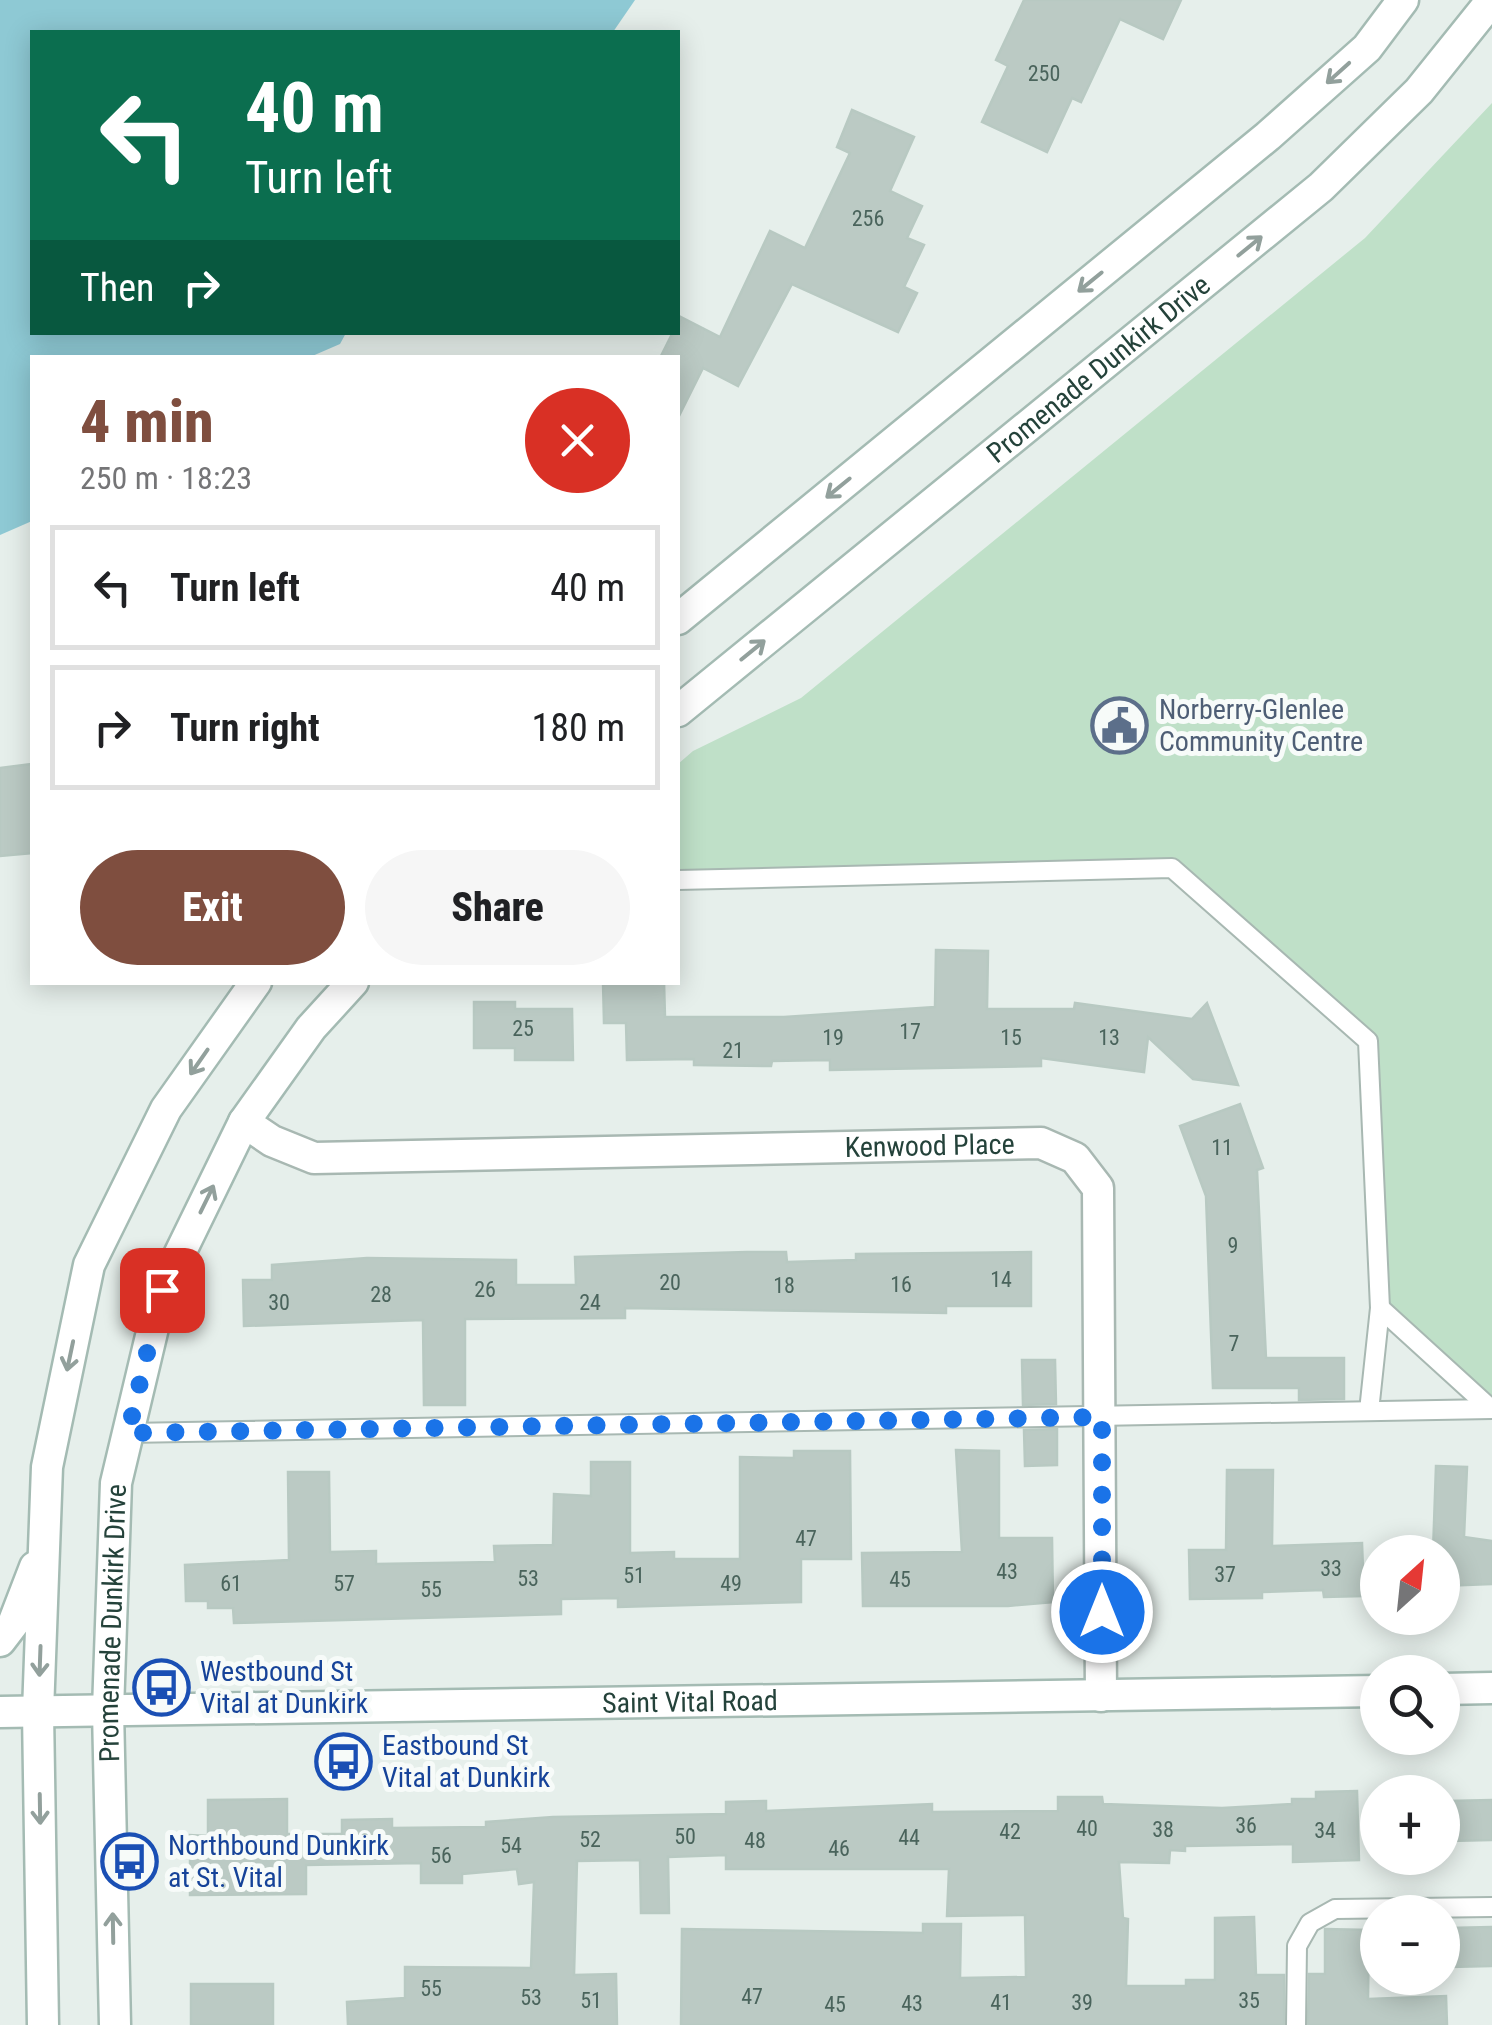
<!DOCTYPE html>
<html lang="en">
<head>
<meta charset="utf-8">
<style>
  :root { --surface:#fff; --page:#f6f6f6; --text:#202124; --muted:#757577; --line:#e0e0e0; --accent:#7f4e3f }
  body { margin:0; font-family:"Roboto Condensed",sans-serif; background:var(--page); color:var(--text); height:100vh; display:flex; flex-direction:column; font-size:38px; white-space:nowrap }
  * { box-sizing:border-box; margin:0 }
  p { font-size:32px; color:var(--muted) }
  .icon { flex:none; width:55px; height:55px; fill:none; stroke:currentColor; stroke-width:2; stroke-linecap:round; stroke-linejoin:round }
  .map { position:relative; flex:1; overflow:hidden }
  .side { position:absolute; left:30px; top:355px; width:650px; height:630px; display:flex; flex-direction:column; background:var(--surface); border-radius:0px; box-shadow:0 5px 25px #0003 }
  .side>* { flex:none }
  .hud { position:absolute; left:30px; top:30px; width:650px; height:305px; border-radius:0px; box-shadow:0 5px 25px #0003; background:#0b6e4f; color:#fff; overflow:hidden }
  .needle { width:65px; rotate:27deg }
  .controls { position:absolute; left:1360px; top:1535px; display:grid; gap:20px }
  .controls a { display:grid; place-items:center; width:100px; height:100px; border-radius:50%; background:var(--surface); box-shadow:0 5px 25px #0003; font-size:50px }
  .pin { position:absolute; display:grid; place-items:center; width:85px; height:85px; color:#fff; margin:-42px; border-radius:20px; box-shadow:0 5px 15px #0006 }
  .me { position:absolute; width:110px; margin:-55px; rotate:0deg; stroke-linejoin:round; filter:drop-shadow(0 0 8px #0008) }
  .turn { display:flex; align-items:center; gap:35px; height:210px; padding:0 50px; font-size:45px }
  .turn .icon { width:130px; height:130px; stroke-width:2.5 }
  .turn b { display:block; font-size:70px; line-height:85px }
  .then { display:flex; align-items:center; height:95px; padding:0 50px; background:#0003; gap:20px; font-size:38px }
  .round { display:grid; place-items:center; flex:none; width:105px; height:105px; border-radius:52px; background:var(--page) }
  .summary { display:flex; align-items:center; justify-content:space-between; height:170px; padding:0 50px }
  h1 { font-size:60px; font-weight:800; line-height:75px; color:var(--accent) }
  .action { display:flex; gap:20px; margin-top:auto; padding:20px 50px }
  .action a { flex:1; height:115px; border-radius:60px; background:var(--accent); color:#fff; font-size:40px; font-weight:800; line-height:115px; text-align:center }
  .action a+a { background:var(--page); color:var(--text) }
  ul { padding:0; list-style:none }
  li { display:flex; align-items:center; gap:30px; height:125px; margin:0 20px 15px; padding:0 30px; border:5px solid var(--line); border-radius:0px }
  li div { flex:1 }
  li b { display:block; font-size:38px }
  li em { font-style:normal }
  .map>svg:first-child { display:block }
  .green { fill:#bfe0c8 }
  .water { fill:#8ec9d4 }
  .building { fill:#bbcac4; stroke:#b8c9c2; stroke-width:2.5 }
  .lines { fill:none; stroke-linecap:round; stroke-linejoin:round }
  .lane-casing { stroke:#a8b8b2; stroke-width:22 }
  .street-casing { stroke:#a8b8b2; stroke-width:35 }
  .secondary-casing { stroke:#a4bbb3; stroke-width:35 }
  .lane { stroke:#fff; stroke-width:18 }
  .street { stroke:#fff; stroke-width:30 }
  .secondary { stroke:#fff; stroke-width:30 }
  .oneway { stroke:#92a09c }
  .route { stroke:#1a73e8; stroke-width:18; stroke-dasharray:0 32.4 }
  .labels { text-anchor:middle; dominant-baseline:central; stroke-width:10; stroke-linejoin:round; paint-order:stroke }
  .number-label { font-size:22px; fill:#4a645c }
  .street-label { font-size:28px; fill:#24423a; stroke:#f7fbf9 }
  .service-label { font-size:28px; fill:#4e5e75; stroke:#f7fbf9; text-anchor:start }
  .transit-label { font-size:28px; fill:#164399; stroke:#f7fbf9; text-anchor:start }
</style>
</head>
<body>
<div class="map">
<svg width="1492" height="2025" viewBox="0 0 1492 2025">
  <rect width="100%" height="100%" fill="#e6efeb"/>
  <path class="green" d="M 1492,103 L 1492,1396 L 1380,1308 L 1374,1036 L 1175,859 L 678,877 L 678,764 L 693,751 L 801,698 L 1365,238 Z"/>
  <path class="water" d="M 0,0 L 635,0 L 613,32 L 32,32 L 32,332 L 346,333 L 340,344 L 310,357 L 32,358 L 32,521 L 0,535 Z"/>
  <g class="building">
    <path d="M 1024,0 L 1181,0 L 1163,39 L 1120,19 L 1081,102 L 1072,98 L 1047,152 L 982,122 L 1008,66 L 996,60 Z"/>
    <path d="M 852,110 L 914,137 L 890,191 L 922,206 L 907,238 L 924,245 L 904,287 L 917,293 L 898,332 L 792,284 L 738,386 L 703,368 L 678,418 L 678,358 L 660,358 L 673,332 L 678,332 L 681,317 L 720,337 L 770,231 L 805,248 L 850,153 L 837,147 Z"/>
    <path d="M 32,764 L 32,853 L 0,856 L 0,768 Z"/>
    <path d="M 936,950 L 988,951 L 987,1009 L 1074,1009 L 1075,1003 L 1192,1019 L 1207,1003 L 1238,1085 L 1193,1079 L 1148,1037 L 1144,1072 L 1041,1058 L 1041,1066 L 830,1070 L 830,1060 L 772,1061 L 771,1066 L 694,1065 L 694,1059 L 627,1060 L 626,1023 L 604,1023 L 603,982 L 664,982 L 665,1017 L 784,1017 L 935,1007 Z"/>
    <path d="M 474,1002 L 515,1002 L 515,1009 L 572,1009 L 573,1060 L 515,1060 L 515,1048 L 474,1048 Z"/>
    <path d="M 1240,1104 L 1263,1168 L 1257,1170 L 1266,1358 L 1344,1358 L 1344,1399 L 1299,1400 L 1299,1388 L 1213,1388 L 1206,1196 L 1180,1126 Z"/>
    <path d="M 747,1252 L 786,1252 L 787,1262 L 856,1260 L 856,1254 L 1031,1252 L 1031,1306 L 946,1306 L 946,1313 L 625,1308 L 625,1318 L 465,1319 L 465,1405 L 424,1405 L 423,1320 L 244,1326 L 243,1280 L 272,1280 L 272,1265 L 367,1258 L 516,1260 L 516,1285 L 576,1285 L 575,1257 Z"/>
    <path d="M 1022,1360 L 1055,1360 L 1056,1404 L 1023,1405 Z"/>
    <path d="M 1057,1429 L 1057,1465 L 1025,1466 L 1024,1430 Z"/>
    <path d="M 956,1450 L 999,1451 L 999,1538 L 1052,1538 L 1053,1602 L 1008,1606 L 863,1606 L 862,1553 L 962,1552 Z"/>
    <path d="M 794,1451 L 850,1451 L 851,1559 L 801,1559 L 801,1602 L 618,1607 L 618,1598 L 561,1599 L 561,1614 L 234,1623 L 233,1608 L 208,1608 L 208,1601 L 186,1601 L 185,1565 L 289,1560 L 288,1472 L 329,1472 L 330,1552 L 376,1551 L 376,1564 L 495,1562 L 494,1546 L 553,1545 L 554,1494 L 591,1496 L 591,1462 L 630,1462 L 630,1553 L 674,1552 L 674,1559 L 740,1559 L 740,1457 L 794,1458 Z"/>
    <path d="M 1436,1466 L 1467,1467 L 1464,1537 L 1492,1541 L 1492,1584 L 1442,1586 L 1442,1552 L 1433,1552 Z"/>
    <path d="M 1227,1470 L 1273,1470 L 1272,1546 L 1362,1543 L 1364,1596 L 1324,1597 L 1323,1590 L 1262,1592 L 1262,1598 L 1190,1599 L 1189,1550 L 1226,1550 Z"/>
    <path d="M 1357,1791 L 1359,1860 L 1293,1862 L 1293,1844 L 1185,1846 L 1185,1851 L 1170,1850 L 1169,1863 L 1119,1862 L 1123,1918 L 1128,1919 L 1126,1986 L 1186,1986 L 1186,1980 L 1215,1980 L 1215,1918 L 1254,1917 L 1256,1975 L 1284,1975 L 1284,2025 L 681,2025 L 682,1929 L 923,1933 L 923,1924 L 961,1924 L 960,1978 L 1026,1977 L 1025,1915 L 947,1916 L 949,1869 L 726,1869 L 726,1855 L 668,1857 L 669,1913 L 641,1913 L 640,1860 L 577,1861 L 574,1975 L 616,1974 L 617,2025 L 348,2025 L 347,2002 L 405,1998 L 405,1967 L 531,1968 L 534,1882 L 519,1884 L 517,1869 L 462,1874 L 462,1883 L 421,1883 L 421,1863 L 306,1865 L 306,1894 L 190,1895 L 190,1835 L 208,1836 L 208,1800 L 287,1799 L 287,1834 L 342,1834 L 342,1820 L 392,1819 L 392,1828 L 486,1827 L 486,1822 L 553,1817 L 726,1814 L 726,1802 L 766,1801 L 766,1811 L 932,1804 L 932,1812 L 1058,1811 L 1058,1797 L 1102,1797 L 1103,1804 L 1222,1808 L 1292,1804 L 1292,1799 L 1316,1799 L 1316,1792 Z"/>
    <path d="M 1492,1800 L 1492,1840 L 1449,1841 L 1448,1801 Z"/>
    <path d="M 1492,1927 L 1492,1966 L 1450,1967 L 1449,1928 Z"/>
    <path d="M 1325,1929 L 1369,1930 L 1368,1999 L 1446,1996 L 1447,2025 L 1308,2025 L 1309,1974 L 1325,1974 Z"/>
    <rect x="191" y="1984" width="82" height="41"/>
  </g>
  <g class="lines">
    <defs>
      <g id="lane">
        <path d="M 678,880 L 1172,868 L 1368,1041 L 1380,1308 L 1369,1411"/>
        <path d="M 1380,1308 L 1491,1409"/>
        <path d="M 128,1433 L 1492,1409"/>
        <path d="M 1296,2025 L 1297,1946 L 1310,1923 L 1335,1909 L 1492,1907"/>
      </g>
      <g id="street">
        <path id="s1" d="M 244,1122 L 272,1141 L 314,1158 L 1041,1143 L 1075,1158 L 1098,1188 L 1101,1696"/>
      </g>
      <g id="secondary">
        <path d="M 678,619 L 1268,136 L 1367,48 L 1403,0"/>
        <path id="s2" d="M 678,711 L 1321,187 L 1419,91 L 1492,0"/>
        <path d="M 0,1641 L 13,1624 L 35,1567"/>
        <path d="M 1442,1689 L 1492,1688"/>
        <path id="s3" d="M 0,1712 L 1378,1691"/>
        <path d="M 43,2025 L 38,1712 L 47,1467 L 89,1265 L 166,1109 L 256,982"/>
        <path id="s4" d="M 115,2025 L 108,1710 L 116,1483 L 162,1290 L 244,1122 L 311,1028 L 353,982"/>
      </g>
    </defs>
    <use href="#lane" class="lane-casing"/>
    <use href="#street" class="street-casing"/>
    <use href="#secondary" class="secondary-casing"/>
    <use href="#lane" class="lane"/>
    <use href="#street" class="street"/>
    <use href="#secondary" class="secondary"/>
  </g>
  <defs><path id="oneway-shaft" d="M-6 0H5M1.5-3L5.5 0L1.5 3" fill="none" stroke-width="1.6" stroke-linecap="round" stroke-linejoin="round" transform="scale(2.5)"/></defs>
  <g class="oneway">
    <use href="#oneway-shaft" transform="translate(1338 73) rotate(138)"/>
    <use href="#oneway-shaft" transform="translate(1250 246) rotate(-39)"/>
    <use href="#oneway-shaft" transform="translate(1090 282) rotate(141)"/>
    <use href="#oneway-shaft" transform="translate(838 488) rotate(141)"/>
    <use href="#oneway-shaft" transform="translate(753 650) rotate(-39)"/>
    <use href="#oneway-shaft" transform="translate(199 1062) rotate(125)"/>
    <use href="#oneway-shaft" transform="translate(207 1199) rotate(-64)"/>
    <use href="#oneway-shaft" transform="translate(70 1356) rotate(102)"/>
    <use href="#oneway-shaft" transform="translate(40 1661) rotate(92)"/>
    <use href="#oneway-shaft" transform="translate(40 1809) rotate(89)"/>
    <use href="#oneway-shaft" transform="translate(113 1928) rotate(-91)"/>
  </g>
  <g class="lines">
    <path class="route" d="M 162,1290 L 128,1433 L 1102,1417 L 1102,1612"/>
  </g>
  <defs>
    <symbol id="civic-ring" viewBox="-11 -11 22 22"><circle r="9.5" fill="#f7fbf9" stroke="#5c6f8a" stroke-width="1.5"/><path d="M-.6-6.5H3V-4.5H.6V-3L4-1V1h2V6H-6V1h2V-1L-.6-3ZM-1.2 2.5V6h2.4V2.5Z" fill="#5c6f8a"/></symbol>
    <symbol id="bus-ring" viewBox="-11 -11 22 22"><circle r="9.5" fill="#f7fbf9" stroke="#1a4fb4" stroke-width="1.5"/><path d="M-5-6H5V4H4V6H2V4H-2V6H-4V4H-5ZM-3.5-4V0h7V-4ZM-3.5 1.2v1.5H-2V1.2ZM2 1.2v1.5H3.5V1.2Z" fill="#1a4fb4"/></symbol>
  </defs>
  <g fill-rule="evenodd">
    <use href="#civic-ring" x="1088" y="694" width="63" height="63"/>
    <use href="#bus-ring" x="130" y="1656" width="63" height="63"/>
    <use href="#bus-ring" x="312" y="1730" width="63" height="63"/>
    <use href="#bus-ring" x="98" y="1830" width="63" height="63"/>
  </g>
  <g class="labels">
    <g class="number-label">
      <text x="1044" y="73">250</text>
      <text x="868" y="218">256</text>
      <text x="523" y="1028">25</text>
      <text x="910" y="1031">17</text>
      <text x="833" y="1037">19</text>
      <text x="1011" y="1037">15</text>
      <text x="1109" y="1037">13</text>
      <text x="733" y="1050">21</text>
      <text x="1222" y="1147">11</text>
      <text x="1233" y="1245">9</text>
      <text x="1001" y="1279">14</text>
      <text x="670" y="1282">20</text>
      <text x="901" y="1284">16</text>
      <text x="784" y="1285">18</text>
      <text x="485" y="1289">26</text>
      <text x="381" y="1294">28</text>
      <text x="279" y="1302">30</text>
      <text x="590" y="1302">24</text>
      <text x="1234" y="1343">7</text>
      <text x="806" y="1538">47</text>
      <text x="1331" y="1568">33</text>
      <text x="1007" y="1571">43</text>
      <text x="1225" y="1574">37</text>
      <text x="634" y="1575">51</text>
      <text x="528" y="1578">53</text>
      <text x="900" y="1579">45</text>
      <text x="231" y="1583">61</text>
      <text x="344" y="1583">57</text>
      <text x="731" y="1583">49</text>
      <text x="431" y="1589">55</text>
      <text x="1246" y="1825">36</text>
      <text x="1087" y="1828">40</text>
      <text x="1163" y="1829">38</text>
      <text x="1325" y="1830">34</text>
      <text x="1010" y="1831">42</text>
      <text x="685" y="1836">50</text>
      <text x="909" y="1837">44</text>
      <text x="590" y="1839">52</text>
      <text x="755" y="1840">48</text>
      <text x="511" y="1845">54</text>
      <text x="839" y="1848">46</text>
      <text x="441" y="1855">56</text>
      <text x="431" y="1988">55</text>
      <text x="752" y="1996">47</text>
      <text x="531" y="1997">53</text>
      <text x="591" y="2000">51</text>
      <text x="1249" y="2000">35</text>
      <text x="1001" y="2002">41</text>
      <text x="1082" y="2002">39</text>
      <text x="912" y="2003">43</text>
      <text x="835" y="2004">45</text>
    </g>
    <g class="street-label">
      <text stroke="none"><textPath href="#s2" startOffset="542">Promenade Dunkirk Drive</textPath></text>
      <text stroke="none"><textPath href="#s1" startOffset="695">Kenwood Place</textPath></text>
      <text stroke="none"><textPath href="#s4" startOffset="402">Promenade Dunkirk Drive</textPath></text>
      <text stroke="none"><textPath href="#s3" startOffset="690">Saint Vital Road</textPath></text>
    </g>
    <g class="service-label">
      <text x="1159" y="709">Norberry-Glenlee<tspan x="1159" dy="32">Community Centre</tspan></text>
    </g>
    <g class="transit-label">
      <text x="200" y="1671">Westbound St<tspan x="200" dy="32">Vital at Dunkirk</tspan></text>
      <text x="382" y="1745">Eastbound St<tspan x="382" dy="32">Vital at Dunkirk</tspan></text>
      <text x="168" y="1845">Northbound Dunkirk<tspan x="168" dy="32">at St. Vital</tspan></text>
    </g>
  </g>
</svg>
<div class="controls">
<a><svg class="needle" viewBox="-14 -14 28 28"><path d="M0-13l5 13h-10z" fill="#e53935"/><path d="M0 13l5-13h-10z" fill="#757577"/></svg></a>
<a><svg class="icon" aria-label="search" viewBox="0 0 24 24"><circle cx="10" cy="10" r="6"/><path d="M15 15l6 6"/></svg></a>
<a>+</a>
<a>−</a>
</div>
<div class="pin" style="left:162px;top:1290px;background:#d93025"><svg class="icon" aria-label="arrive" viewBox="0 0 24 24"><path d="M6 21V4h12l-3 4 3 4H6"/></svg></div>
<svg class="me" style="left:1102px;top:1612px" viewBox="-20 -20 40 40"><circle r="17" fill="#1a73e8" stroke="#fff" stroke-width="3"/><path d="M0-11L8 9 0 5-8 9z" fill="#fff"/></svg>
<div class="hud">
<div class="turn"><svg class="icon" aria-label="left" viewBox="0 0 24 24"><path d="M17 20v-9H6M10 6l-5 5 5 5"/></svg><div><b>40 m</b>Turn left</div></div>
<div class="then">Then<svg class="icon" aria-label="right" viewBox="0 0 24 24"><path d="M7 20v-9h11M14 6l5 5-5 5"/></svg></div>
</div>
<section class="side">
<div class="summary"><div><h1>4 min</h1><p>250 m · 18:23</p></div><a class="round" style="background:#d93025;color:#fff"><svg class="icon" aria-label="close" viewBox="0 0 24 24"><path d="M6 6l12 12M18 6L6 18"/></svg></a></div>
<ul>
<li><svg class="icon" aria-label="left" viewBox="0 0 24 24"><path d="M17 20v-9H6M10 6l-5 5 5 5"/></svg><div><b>Turn left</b></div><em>40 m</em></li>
<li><svg class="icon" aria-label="right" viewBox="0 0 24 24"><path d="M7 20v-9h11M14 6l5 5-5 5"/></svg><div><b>Turn right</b></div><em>180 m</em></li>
</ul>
<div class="action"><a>Exit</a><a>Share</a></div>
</section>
</div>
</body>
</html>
